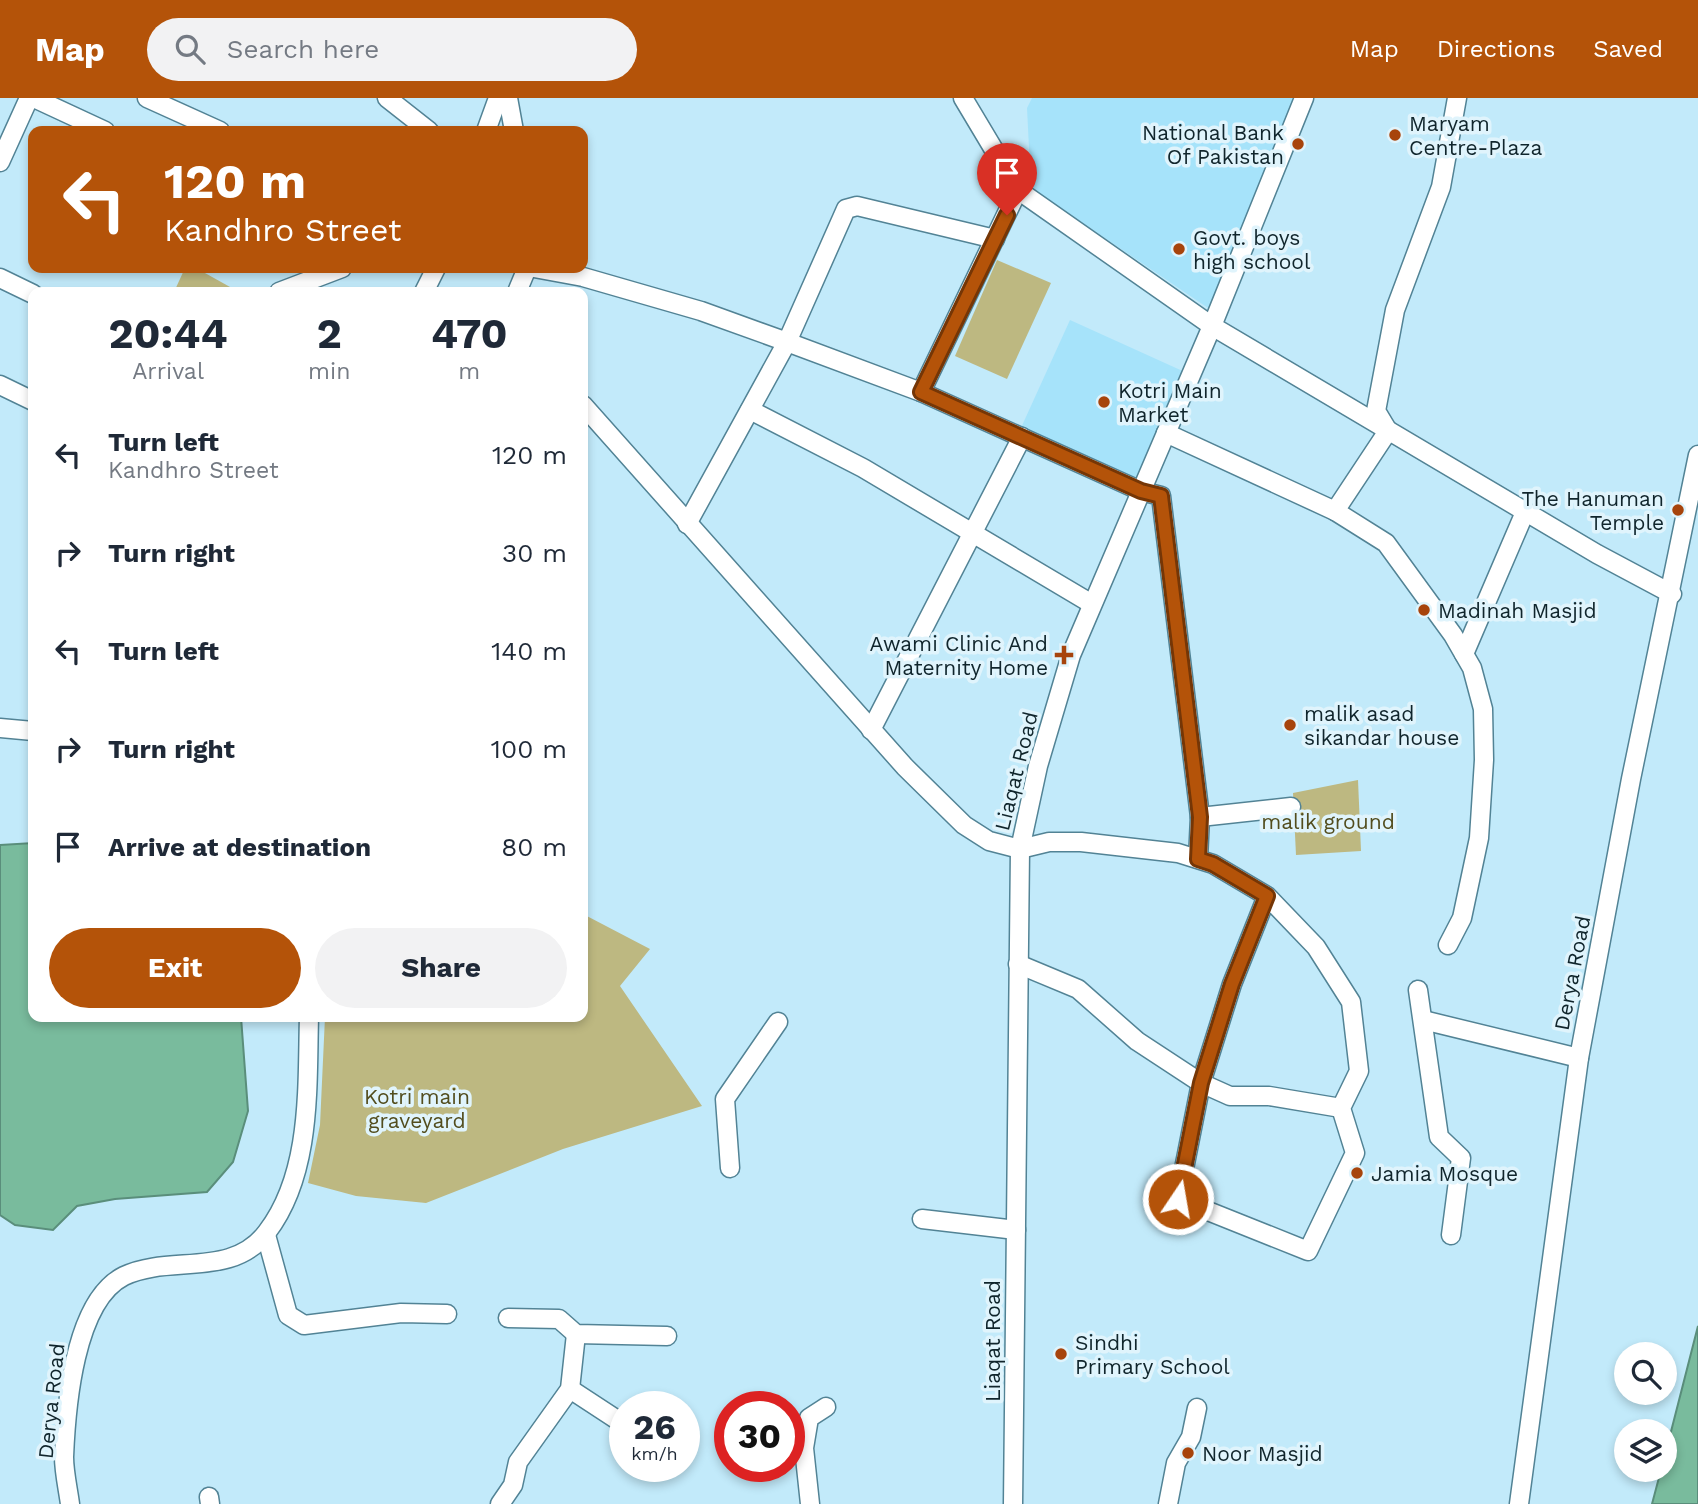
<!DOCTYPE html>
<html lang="en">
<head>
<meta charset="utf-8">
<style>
  :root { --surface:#fff; --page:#f2f2f3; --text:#1f2937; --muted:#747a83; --accent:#b45309 }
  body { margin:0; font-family:"Work Sans",sans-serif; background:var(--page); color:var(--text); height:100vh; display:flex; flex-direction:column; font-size:26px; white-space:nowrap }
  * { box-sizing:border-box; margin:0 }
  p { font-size:23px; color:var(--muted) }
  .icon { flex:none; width:38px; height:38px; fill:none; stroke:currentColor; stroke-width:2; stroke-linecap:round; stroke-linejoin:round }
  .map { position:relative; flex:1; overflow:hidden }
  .sheet { position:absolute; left:28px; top:189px; width:560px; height:735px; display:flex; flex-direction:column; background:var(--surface); border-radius:14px; box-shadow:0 4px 10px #0003 }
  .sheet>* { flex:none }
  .guide { position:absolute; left:28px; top:28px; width:560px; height:147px; border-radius:14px; box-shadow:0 4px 10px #0003; background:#b45309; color:#fff; overflow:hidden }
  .fabs { position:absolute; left:1614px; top:1244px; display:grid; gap:14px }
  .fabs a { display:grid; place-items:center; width:63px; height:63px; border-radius:50%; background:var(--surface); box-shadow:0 4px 10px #0003; font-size:35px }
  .speed { position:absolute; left:609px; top:1293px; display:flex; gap:14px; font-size:35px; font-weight:700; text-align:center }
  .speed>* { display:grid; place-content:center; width:91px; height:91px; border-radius:50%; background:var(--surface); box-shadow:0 4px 10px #0003; line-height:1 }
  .speed small { font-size:18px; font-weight:400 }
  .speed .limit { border:10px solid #d22; background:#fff; color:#111 }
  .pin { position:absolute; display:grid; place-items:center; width:60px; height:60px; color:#fff; margin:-72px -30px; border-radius:50% 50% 50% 0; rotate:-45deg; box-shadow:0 0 7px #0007 }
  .pin .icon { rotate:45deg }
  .me { position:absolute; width:77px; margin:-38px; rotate:12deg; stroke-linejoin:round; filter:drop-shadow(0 0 5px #0008) }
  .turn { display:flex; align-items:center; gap:24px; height:147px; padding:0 21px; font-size:32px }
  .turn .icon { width:91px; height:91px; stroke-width:2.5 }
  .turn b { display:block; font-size:49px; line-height:60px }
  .eta { display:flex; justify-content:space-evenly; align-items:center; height:119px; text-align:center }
  .eta b { font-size:42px; font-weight:700; line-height:49px }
  .action { display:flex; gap:14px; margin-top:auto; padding:14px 21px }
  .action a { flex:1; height:80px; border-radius:42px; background:var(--accent); color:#fff; font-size:28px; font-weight:700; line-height:80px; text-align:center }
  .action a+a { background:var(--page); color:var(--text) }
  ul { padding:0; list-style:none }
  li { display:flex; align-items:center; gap:21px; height:98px; padding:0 21px }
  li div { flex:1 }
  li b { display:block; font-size:26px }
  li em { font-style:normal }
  header { display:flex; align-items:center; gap:42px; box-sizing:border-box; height:98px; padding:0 35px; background:var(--accent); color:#fff }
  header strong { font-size:33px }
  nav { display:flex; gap:38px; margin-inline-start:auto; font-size:24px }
  .search { width:490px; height:63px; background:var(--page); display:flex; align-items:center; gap:18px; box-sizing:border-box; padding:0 24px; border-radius:38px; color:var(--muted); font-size:26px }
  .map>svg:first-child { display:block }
  .built { fill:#a6e3fa }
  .green { fill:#bdb881 }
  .water { fill:#79bb9d; stroke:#5a8e7b; stroke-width:2 }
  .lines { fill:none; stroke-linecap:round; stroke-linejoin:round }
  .minor-casing { stroke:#528395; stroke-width:21 }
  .minor { stroke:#fff; stroke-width:18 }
  .route-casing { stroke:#753606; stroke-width:18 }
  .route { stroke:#b45309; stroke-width:12 }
  .poi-dot { fill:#a7440c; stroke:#e0f4fc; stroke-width:2.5 }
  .labels { text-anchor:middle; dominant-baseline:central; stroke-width:7; stroke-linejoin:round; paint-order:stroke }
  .poi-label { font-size:21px; fill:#10252c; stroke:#e0f4fc; text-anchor:start }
  .street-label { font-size:21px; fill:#10252c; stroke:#e0f4fc }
  .park-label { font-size:21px; fill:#524d1e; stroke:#e0f4fc }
</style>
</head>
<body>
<header>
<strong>Map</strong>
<div class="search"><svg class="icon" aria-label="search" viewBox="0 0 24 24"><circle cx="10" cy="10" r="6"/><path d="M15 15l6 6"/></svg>Search here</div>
<nav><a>Map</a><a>Directions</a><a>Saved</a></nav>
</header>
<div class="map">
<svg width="1698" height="1406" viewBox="0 0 1698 1406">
  <rect width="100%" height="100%" fill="#c2eafa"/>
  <g class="built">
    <path d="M 1032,0 L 1299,0 L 1211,212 L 1031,90 L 1027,10 Z"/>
    <path d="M 1070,222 L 1187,275 L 1139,386 L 1020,332 Z"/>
  </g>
  <g class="green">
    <path d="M 997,162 L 1051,185 L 1007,281 L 955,258 Z"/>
    <path d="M 185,170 L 196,170 L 239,194 L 174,194 Z"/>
    <path d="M 1358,682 L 1361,753 L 1296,757 L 1293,695 Z"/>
    <path d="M 583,816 L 650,851 L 620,888 L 702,1008 L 563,1051 L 426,1105 L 356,1098 L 308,1085 L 320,1027 L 325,919 L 583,919 Z"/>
  </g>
  <g class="water">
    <path d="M 33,745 L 33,919 L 241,919 L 248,1013 L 233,1064 L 207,1094 L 115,1101 L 77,1108 L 53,1132 L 15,1127 L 0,1117 L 0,747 Z"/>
    <path d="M 1698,1228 L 1698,1406 L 1652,1406 L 1661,1372 L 1664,1372 L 1664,1361 Z"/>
  </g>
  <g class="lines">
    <defs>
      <g id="minor">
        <path d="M 34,0 L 105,33"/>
        <path d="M 147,0 L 220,33"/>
        <path d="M 387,0 L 429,33"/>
        <path d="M 508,0 L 514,33"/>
        <path d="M 963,0 L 1018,92 L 1212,228 L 1597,456 L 1672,496"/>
        <path d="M 486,33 L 498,0"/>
        <path d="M 0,64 L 29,0"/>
        <path d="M 534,170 L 583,179 L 701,213 L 787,244 L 921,294 L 1141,393 L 1161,398 L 1200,719 L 1198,761"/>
        <path d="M 0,180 L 33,196"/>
        <path d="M 279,194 L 342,170"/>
        <path d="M 424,194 L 436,170"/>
        <path d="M 517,194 L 527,170"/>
        <path d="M 0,287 L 33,303"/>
        <path d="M 921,294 L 1018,92"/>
        <path d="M 583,307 L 905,669 L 964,727 L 989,743 L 1020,751 L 1049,744 L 1081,744 L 1178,755 L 1213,766 L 1267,798 L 1316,849 L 1351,904 L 1359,973 L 1341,1010 L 1355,1055 L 1308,1153 L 1178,1101 L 1201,985 L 1232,886 L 1267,798"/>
        <path d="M 750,312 L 863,370 L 1092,506"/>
        <path d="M 1166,335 L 1335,413 L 1388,333 L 1376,313 L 1395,212 L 1441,89 L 1457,0"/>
        <path d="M 1335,413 L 1386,445 L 1453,537 L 1472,570 L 1483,611 L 1484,662 L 1479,740 L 1462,820 L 1448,847"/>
        <path d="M 687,426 L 787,244 L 846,111 L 857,108 L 995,141"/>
        <path d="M 1464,556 L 1525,414"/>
        <path d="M 0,630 L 33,633"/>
        <path d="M 871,632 L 1022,339"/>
        <path d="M 1200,719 L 1291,709"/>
        <path d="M 1018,866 L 1078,891 L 1137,943 L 1201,985 L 1230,998 L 1269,998 L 1341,1010"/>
        <path d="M 1418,892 L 1439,1039 L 1461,1060 L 1451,1137"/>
        <path d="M 1423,922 L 1579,960"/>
        <path d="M 730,1070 L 725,1001 L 778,924"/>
        <path d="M 922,1121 L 1016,1132"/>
        <path d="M 266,1137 L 288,1217 L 304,1227 L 401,1215 L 447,1216"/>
        <path d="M 508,1220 L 559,1221 L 576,1236 L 667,1238"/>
        <path d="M 570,1291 L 625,1327"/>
        <path d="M 684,1348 L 685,1348"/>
        <path d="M 209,1399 L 210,1406"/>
        <path d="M 70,1406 C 68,1391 64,1374 64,1359 C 66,1310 74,1203 124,1178 C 170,1156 232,1181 267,1134 C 312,1075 307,989 309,919"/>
        <path d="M 500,1406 L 513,1387 L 518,1364 L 570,1291 L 576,1236"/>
        <path d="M 810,1406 L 804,1350 L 809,1320 L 826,1309"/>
        <path d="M 1013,1406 L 1020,751 L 1038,668 L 1071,557 L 1212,228 L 1304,0"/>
        <path d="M 1168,1406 L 1176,1365 L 1191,1339 L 1197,1310"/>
        <path d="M 1519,1406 L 1579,960 L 1631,681 L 1698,357"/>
      </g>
    </defs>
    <use href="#minor" class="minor-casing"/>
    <use href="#minor" class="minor"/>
  </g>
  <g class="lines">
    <defs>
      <path id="route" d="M 1007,117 L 921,294 L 1141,393 L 1161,398 L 1200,719 L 1198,761 L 1213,766 L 1267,798 L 1232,886 L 1201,985 L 1178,1101"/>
    </defs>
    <use href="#route" class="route-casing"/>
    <use href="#route" class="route"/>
  </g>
  <g class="poi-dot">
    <circle cx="1395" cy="37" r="7"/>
    <circle cx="1298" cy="46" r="7"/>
    <circle cx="1179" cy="151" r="7"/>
    <circle cx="1104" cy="304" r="7"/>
    <circle cx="1678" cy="412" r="7"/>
    <circle cx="1424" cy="512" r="7"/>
    <path d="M1060.5 546.5h7v7h7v7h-7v7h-7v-7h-7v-7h7z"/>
    <circle cx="1290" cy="627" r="7"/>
    <circle cx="1357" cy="1075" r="7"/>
    <circle cx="1061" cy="1256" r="7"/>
    <circle cx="1188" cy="1355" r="7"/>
  </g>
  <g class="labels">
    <g class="poi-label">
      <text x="1409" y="25">Maryam<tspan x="1409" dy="24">Centre-Plaza</tspan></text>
      <text x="1284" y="34" text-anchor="end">National Bank<tspan x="1284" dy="24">Of Pakistan</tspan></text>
      <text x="1193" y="139">Govt. boys<tspan x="1193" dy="24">high school</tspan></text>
      <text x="1118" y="292">Kotri Main<tspan x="1118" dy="24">Market</tspan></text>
      <text x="1664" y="400" text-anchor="end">The Hanuman<tspan x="1664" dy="24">Temple</tspan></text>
      <text x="1438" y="512">Madinah Masjid</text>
      <text x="1048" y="545" text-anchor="end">Awami Clinic And<tspan x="1048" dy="24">Maternity Home</tspan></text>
      <text x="1304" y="615">malik asad<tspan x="1304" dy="24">sikandar house</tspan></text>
      <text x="1371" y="1075">Jamia Mosque</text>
      <text x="1075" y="1244">Sindhi<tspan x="1075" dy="24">Primary School</tspan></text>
      <text x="1202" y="1355">Noor Masjid</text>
    </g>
    <g class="street-label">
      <text transform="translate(1016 673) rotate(-76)">Liaqat Road</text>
      <text transform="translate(1572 875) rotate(-79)">Derya Road</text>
      <text transform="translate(992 1243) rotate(-90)">Liaqat Road</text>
      <text transform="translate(51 1303) rotate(-84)">Derya Road</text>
    </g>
    <g class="park-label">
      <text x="1328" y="723">malik ground</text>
      <text x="417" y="998">Kotri main<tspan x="417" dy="24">graveyard</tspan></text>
    </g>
  </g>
</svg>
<div class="fabs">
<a><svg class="icon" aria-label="search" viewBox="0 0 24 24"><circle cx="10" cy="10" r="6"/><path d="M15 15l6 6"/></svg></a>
<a><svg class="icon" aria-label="layers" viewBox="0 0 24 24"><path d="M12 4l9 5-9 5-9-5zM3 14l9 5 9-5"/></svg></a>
</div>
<div class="speed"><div>26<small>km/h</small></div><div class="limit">30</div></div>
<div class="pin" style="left:1007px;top:117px;background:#d93025"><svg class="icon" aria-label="arrive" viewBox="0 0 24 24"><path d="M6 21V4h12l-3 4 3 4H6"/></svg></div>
<svg class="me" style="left:1178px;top:1101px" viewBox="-20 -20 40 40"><circle r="17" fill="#b45309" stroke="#fff" stroke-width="3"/><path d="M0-11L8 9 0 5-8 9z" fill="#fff"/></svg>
<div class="guide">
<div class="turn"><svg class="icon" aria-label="left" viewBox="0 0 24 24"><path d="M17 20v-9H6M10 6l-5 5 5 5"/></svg><div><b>120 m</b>Kandhro Street</div></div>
</div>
<section class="sheet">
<div class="eta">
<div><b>20:44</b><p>Arrival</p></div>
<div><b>2</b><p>min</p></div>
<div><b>470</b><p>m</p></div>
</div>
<ul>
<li><svg class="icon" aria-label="left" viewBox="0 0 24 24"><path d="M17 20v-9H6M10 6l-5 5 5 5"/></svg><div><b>Turn left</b><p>Kandhro Street</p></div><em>120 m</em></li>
<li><svg class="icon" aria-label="right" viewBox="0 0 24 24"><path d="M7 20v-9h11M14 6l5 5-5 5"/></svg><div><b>Turn right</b></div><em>30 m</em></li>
<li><svg class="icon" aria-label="left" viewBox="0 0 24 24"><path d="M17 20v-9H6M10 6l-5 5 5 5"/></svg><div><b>Turn left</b></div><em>140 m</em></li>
<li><svg class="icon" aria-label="right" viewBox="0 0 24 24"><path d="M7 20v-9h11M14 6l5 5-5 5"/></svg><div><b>Turn right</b></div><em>100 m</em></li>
<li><svg class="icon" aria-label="arrive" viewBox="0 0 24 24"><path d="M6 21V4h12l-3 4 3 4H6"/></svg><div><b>Arrive at destination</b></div><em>80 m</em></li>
</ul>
<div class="action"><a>Exit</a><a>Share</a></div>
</section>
</div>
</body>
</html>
